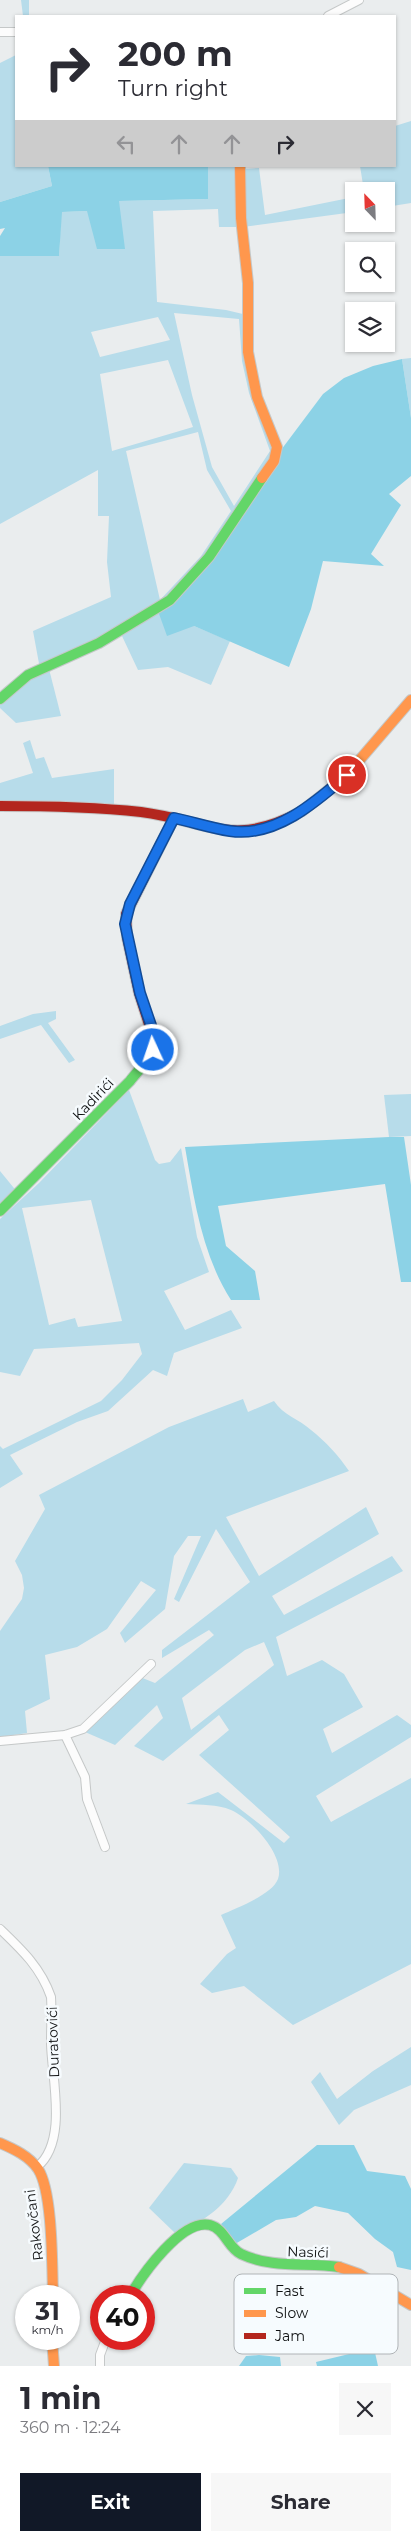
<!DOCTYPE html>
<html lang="en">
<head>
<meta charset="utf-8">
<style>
  :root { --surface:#fff; --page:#f7f7f7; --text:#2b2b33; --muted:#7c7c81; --accent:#111827 }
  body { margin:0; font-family:Montserrat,sans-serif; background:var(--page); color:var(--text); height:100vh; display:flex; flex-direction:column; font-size:19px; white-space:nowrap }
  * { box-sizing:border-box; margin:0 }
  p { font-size:16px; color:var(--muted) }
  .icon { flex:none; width:28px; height:28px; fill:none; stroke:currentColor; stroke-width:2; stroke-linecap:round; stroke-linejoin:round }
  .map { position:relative; height:2366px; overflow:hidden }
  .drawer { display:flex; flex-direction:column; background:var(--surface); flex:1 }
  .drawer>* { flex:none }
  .top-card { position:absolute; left:15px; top:15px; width:381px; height:152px; border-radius:0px; box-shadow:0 1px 4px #0004; background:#fff; color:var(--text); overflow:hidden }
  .needle { width:32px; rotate:337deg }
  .tools { position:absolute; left:345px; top:182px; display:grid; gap:10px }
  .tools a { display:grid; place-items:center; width:50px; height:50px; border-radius:0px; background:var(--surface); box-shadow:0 1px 4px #0004; font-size:25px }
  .speed { position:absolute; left:15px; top:2285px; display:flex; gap:10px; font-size:25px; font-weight:700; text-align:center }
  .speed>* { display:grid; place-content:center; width:65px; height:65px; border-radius:50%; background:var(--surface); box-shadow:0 1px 4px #0004; line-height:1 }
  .speed small { font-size:12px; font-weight:400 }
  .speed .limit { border:8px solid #d22; background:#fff; color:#111 }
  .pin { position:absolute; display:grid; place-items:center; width:42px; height:42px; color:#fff; margin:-21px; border:2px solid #fff; border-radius:50%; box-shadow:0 1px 5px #0007 }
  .me { position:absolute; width:55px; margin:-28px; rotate:357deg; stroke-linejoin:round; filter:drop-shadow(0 0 4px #0008) }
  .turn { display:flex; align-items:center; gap:18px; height:105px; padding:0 20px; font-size:22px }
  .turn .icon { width:65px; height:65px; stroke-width:2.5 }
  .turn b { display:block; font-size:35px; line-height:42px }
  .lanes { display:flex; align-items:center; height:48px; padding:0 20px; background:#0003; justify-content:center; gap:25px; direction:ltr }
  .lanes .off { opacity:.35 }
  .round { display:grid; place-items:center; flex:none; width:52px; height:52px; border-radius:0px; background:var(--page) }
  .summary { display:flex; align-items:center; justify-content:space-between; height:85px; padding:0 20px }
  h1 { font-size:30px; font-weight:700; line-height:38px }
  .action { display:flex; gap:10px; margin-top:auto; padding:10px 20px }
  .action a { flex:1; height:58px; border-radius:0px; background:var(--accent); color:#fff; font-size:20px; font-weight:700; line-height:58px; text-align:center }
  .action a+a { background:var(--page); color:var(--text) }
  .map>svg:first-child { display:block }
  .green { fill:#b7dcea; fill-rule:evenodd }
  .forest { fill:#8cd2e6 }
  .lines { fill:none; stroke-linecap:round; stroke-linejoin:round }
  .street-casing { stroke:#c5c8c8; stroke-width:10 }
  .fast-casing { stroke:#c5c8c8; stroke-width:12 }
  .slow-casing { stroke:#c5c8c8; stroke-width:12 }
  .jam-casing { stroke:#c5c8c8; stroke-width:12 }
  .street { stroke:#fcfcfc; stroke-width:8 }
  .fast { stroke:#63d668; stroke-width:10 }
  .slow { stroke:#ff974d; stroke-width:10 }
  .jam { stroke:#b3261e; stroke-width:10 }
  .route-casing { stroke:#114b97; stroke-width:12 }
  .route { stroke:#1a73e8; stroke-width:9 }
  .labels { text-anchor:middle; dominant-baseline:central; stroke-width:5; stroke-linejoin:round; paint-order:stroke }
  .street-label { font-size:14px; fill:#0e1011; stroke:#f6fbfe }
  .key { fill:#f6fbfe; stroke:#b0b4b7; stroke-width:1 }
  .key-label { font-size:14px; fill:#0e1011 }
</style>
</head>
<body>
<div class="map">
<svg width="411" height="2366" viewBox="0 0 411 2366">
  <rect width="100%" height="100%" fill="#eaedee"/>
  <g class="green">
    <path d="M 21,0 L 29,0 L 29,16 L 23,16 Z"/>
    <path d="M 16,55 L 16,166 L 48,166 L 52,186 L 0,202 L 0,63 Z"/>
    <path d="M 411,121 L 411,203 L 386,207 L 386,191 L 364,191 L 360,166 L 395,166 L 395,126 Z"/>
    <path d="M 208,166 L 240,166 L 241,227 L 219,227 L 218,209 L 153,211 L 157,302 L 226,310 L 247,315 L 248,355 L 278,454 L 238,515 L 164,607 L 40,669 L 33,631 L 111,597 L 107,562 L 109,516 L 98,516 L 98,470 L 0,524 L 0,256 L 59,256 L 61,212 L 87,211 L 119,201 L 208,199 ZM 174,313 L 239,319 L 242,361 L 249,393 L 270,451 L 234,506 L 212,467 L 192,395 ZM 158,317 L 170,340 L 100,357 L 91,332 ZM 168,360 L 193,427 L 112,451 L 100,374 ZM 198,432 L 207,470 L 231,511 L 201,556 L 160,600 L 126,451 Z"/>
    <path d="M 259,168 L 265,215 L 354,197 L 354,212 L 243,227 L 243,169 Z"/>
    <path d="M 411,358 L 411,418 L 402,359 Z"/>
    <path d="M 158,611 L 230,641 L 211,685 L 168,667 L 138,670 L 122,636 Z"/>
    <path d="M 49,669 L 61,716 L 16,723 L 0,708 L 0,704 L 23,683 Z"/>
    <path d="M 30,740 L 36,759 L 44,757 L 52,778 L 114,769 L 114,808 L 0,805 L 0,783 L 33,773 L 23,743 Z"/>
    <path d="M 56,1011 L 56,1019 L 48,1023 L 75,1060 L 69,1063 L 41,1025 L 0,1039 L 0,1026 L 33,1014 Z"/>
    <path d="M 129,1090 L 155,1160 L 159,1164 L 170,1162 L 181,1148 L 197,1237 L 209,1272 L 164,1291 L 185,1330 L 231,1310 L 242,1328 L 174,1353 L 167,1376 L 153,1370 L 108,1411 L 77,1422 L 10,1455 L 23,1474 L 0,1488 L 0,1446 L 3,1449 L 101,1401 L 122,1380 L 142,1354 L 139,1343 L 34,1349 L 20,1376 L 0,1372 L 0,1219 L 39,1183 ZM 91,1200 L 122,1321 L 78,1327 L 75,1318 L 49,1325 L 22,1208 Z"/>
    <path d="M 411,1094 L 411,1136 L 389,1137 L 384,1095 Z"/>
    <path d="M 0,1171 L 18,1193 L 0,1210 Z"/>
    <path d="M 243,1399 L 248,1412 L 274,1401 C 283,1415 299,1419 311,1430 C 325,1441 339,1456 349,1471 L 226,1517 L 259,1576 L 366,1507 L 379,1534 L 272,1596 L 284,1615 L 392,1556 L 403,1571 L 276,1637 L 287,1676 L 322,1660 L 344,1674 L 363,1707 L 323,1729 L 332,1753 L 397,1715 L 411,1725 L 411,1737 L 316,1796 L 331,1822 L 411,1778 L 411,1964 L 293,2025 L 244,1986 L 212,1993 L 200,1984 L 227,1954 L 236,1948 L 221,1915 C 236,1908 272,1895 278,1879 C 286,1855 250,1818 231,1810 C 217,1804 201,1805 186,1804 L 218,1792 L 284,1843 L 290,1837 L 199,1755 L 229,1730 L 219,1715 L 163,1761 L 134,1746 L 163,1718 L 157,1705 L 115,1745 L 85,1732 L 140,1677 L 155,1683 L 214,1635 L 209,1630 L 162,1658 L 162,1650 L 250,1582 L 216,1529 L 179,1602 L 174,1599 L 201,1536 L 188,1536 L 174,1556 L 165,1609 L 125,1643 L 120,1633 L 156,1590 L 141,1581 L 107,1629 L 77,1647 L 45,1655 L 50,1699 L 25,1711 L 27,1733 L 0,1737 L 0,1631 L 22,1599 L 24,1588 L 22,1575 L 15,1561 L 45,1509 L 39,1495 L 169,1427 ZM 264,1642 L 274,1665 L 191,1730 L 182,1698 L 245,1650 Z"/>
    <path d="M 411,2047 L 411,2085 L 354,2110 L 339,2125 L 311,2082 L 320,2072 L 337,2099 L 373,2071 Z"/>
    <path d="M 184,2163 L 231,2168 L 238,2178 C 229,2205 201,2224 175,2233 L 149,2208 Z"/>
  </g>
  <g class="forest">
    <path d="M 48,166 L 208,166 L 208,199 L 119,201 L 125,249 L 97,249 L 87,211 L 62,212 L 59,256 L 0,256 L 0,236 L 5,228 L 0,229 L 0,202 L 52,186 Z"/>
    <path d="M 402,359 L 411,418 L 411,476 L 389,494 L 401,505 L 371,554 L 384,566 L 323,561 L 311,609 L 289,667 L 194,626 L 167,636 L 158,611 L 205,562 L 278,454 L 323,394 L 344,378 L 373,366 Z"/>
    <path d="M 389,1137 L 404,1137 L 411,1185 L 411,1282 L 401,1282 L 385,1184 L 218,1206 L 226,1246 L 255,1271 L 260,1300 L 231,1300 C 202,1255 194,1199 185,1147 Z"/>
    <path d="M 317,2145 L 354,2145 L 367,2171 L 405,2176 L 411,2189 L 411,2270 L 397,2267 L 393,2252 L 375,2239 L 348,2213 L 315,2206 L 296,2217 L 276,2220 L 235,2244 L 221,2224 Z"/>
    <path d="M 374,2348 L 378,2366 L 317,2366 L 316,2362 Z"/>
    <path d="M 259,2355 L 280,2357 L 281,2366 L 239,2366 L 246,2356 Z"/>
  </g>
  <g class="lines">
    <defs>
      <g id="street">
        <path d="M 328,16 L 359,0"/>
        <path d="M 0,32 L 16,32"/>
        <path d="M 65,1735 L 85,1777 L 87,1799 L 105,1847"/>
        <path d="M 0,1741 L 65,1735 L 83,1729 L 151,1664"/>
        <path d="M 0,1929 C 22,1950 41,1968 51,1997 C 52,2012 51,2028 51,2044 C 52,2079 68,2142 37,2167"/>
        <path d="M 100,2366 L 100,2355 L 106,2339"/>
      </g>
      <g id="fast">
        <path d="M 0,699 L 28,675 L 99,643 L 170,600 L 209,557 L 262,478"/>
        <path d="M 0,1211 L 130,1081 C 140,1068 156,1054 153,1037"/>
        <path d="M 130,2296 C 142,2275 182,2218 210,2225 C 225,2229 228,2248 241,2254 C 273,2269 306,2262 339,2267"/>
      </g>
      <g id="slow">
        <path d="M 240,166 L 241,218 L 248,283 L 248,352 L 257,397 L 277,447 L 274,461 L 262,478"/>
        <path d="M 302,811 L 345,777 L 411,700"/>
        <path d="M 0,2143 C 14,2149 29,2156 38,2169 C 53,2192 52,2267 53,2296"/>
        <path d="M 339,2267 L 359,2274 L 411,2305"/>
        <path d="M 52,2339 L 54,2366"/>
      </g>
      <g id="jam">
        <path d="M 0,806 C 47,806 94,807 141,812 C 210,821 232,849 302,811"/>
        <path d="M 153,1037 L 139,993 L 127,937 L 126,914 L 174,818"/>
      </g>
    </defs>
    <use href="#street" class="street-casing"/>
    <use href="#fast" class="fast-casing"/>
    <use href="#slow" class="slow-casing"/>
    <use href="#jam" class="jam-casing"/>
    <use href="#street" class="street"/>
    <use href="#fast" class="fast"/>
    <use href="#slow" class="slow"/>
    <use href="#jam" class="jam"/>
  </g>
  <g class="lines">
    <defs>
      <path id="route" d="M 153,1050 L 154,1034 L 140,993 L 125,924 L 130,904 L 174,818 C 193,822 211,828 230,831 C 275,838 316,802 347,775"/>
    </defs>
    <use href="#route" class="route-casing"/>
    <use href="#route" class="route"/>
  </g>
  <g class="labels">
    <g class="street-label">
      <text transform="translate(93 1099) rotate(-46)">Kadirići</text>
      <text transform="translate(53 2042) rotate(-92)">Duratovići</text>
      <text transform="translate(34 2225) rotate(-97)">Rakovčani</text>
      <text transform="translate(308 2252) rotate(2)">Nasići</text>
    </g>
  </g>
  <rect x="234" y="2274" width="164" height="80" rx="8" class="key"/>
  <rect x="244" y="2288" width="22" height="6" fill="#63d668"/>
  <rect x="244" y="2310" width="22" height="7" fill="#ff974d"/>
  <rect x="244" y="2333" width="22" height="6" fill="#b3261e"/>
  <g class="key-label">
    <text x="275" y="2296">Fast</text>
    <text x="275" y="2318">Slow</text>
    <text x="275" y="2341">Jam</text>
  </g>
</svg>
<div class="tools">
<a><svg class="needle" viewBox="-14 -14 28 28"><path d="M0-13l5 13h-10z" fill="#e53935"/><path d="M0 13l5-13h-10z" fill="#7c7c81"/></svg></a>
<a><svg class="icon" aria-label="search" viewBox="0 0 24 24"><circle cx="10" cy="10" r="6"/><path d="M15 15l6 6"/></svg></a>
<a><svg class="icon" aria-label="layers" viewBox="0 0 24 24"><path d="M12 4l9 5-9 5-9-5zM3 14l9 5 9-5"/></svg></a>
</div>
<div class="speed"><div>31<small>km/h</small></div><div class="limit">40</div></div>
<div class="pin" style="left:347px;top:775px;background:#d93025"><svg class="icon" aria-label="arrive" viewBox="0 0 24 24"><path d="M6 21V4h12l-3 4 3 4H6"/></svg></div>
<svg class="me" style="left:153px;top:1050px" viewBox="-20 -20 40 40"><circle r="17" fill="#1a73e8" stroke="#fff" stroke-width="3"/><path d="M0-11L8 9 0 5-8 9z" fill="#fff"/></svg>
<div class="top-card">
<div class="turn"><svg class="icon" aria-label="right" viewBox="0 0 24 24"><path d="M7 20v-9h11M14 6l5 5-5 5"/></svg><div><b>200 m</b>Turn right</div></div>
<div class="lanes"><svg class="icon off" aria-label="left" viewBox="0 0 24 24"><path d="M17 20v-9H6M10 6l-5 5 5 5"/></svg><svg class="icon off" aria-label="ahead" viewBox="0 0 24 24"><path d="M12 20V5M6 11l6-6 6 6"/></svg><svg class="icon off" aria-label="ahead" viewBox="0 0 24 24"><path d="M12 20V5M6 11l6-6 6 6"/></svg><svg class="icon" aria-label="right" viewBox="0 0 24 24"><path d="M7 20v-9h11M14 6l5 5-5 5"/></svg></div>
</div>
</div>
<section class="drawer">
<div class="summary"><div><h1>1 min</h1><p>360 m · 12:24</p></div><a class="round"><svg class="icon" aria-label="close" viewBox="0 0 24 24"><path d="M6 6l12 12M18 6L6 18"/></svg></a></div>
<div class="action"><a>Exit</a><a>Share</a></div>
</section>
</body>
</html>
